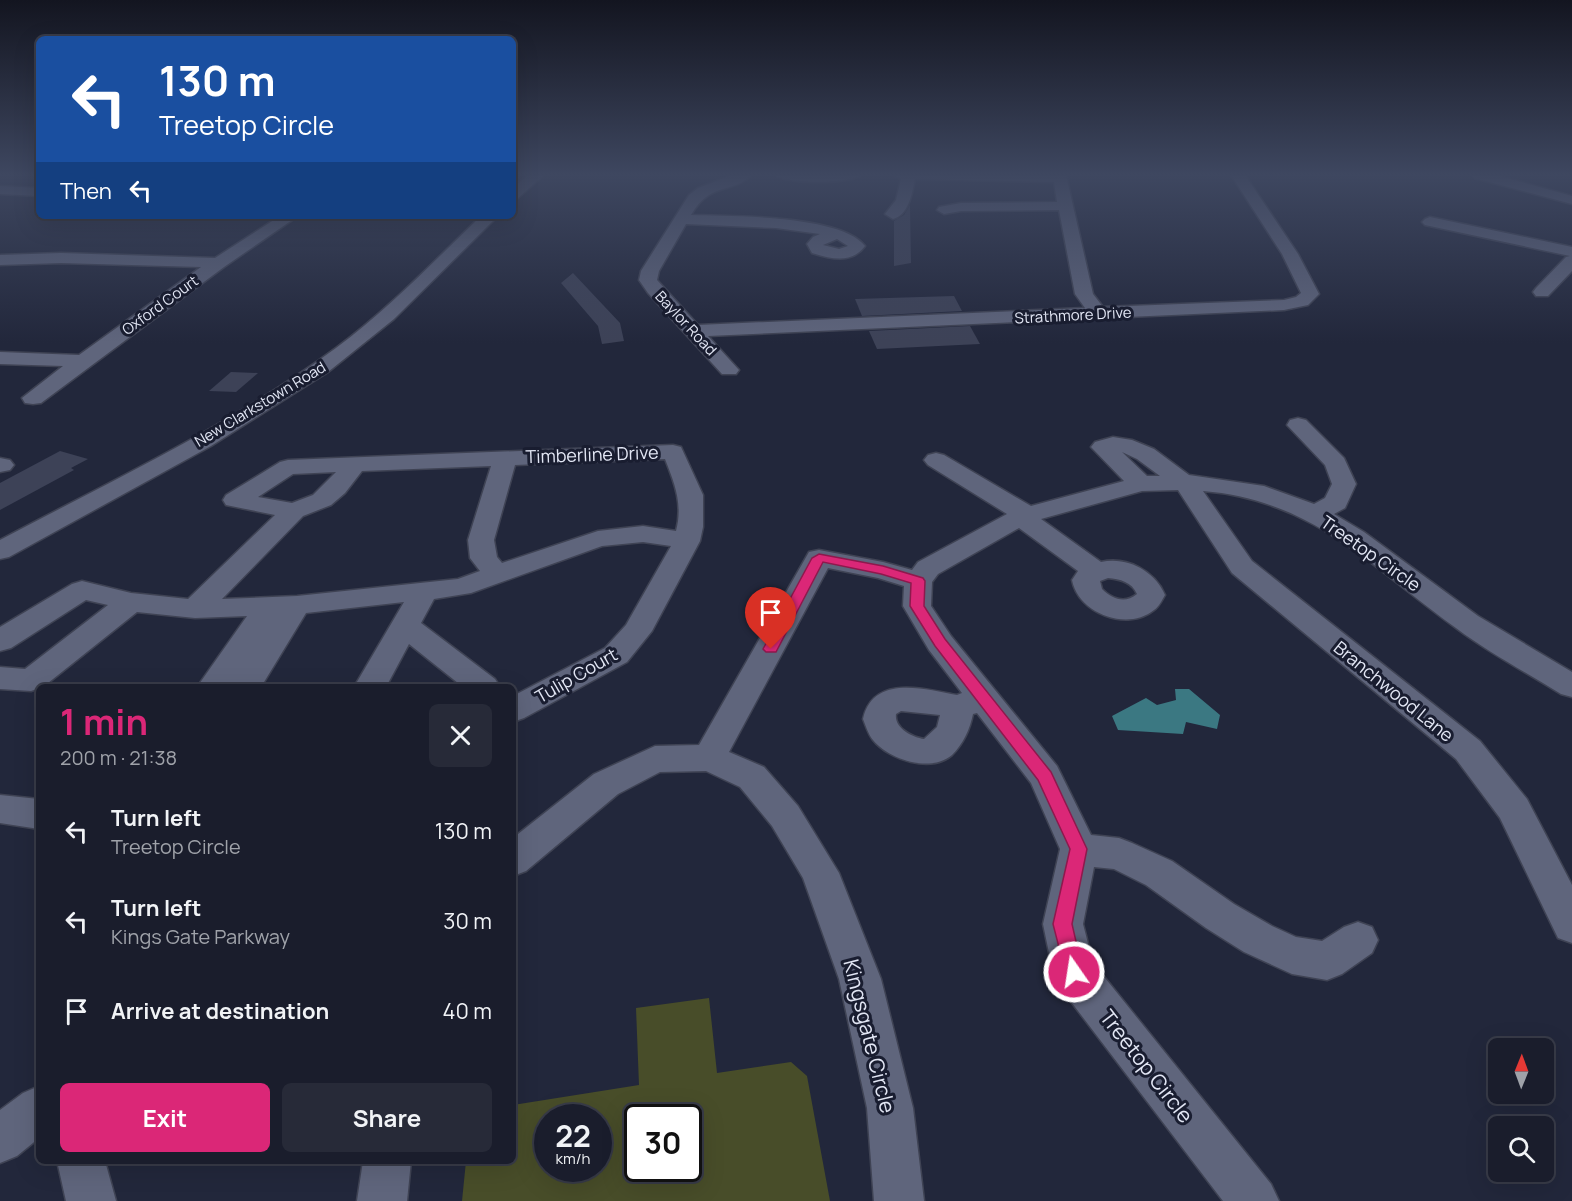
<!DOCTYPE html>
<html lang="en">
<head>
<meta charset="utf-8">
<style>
  :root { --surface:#1a1d2c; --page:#272a38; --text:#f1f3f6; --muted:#9fa2a9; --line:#383b48; --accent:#db2777 }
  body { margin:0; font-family:Manrope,sans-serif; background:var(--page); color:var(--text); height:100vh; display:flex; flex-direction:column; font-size:22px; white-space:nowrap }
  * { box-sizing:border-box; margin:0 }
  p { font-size:20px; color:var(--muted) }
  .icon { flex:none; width:33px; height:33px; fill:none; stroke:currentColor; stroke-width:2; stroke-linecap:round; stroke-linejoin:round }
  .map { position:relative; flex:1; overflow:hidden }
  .details { position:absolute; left:36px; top:684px; width:480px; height:480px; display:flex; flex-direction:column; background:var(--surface); border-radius:9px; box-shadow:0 6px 24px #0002,0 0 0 2px var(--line) }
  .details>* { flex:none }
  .top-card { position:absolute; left:36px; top:36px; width:480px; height:183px; border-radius:9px; box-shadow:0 6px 24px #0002,0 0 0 2px var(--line); background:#1a4fa0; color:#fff; overflow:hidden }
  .needle { width:39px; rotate:1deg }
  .buttons { position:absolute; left:1488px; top:1038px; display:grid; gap:12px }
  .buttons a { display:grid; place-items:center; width:66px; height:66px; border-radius:9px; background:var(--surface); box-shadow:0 6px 24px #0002,0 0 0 2px var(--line); font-size:30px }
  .speed { position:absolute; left:534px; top:1104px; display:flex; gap:12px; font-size:30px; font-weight:700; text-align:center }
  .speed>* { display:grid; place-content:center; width:78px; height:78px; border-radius:50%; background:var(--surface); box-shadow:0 6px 24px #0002,0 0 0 2px var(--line); line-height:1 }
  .speed small { font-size:15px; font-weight:400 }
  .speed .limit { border:3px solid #111; border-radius:9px; background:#fff; color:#111 }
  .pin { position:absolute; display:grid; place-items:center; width:51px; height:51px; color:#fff; margin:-62px -26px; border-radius:50% 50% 50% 0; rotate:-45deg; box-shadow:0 0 6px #0007 }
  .pin .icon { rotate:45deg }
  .me { position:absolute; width:66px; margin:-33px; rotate:347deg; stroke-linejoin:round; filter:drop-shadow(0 0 4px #0008) }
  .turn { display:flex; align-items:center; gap:21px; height:126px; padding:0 24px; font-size:27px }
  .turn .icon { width:78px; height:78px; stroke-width:2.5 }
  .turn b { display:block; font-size:42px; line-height:51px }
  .then { display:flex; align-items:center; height:57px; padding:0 24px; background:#0003; gap:12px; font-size:22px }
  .round { display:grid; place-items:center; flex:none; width:63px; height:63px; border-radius:9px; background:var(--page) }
  .headline { display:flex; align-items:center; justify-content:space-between; height:102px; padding:0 24px }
  h1 { font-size:36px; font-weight:700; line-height:45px; color:var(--accent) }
  .cta { display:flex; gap:12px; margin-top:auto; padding:12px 24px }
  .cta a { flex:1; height:69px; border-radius:9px; background:var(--accent); color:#fff; font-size:24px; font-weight:700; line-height:69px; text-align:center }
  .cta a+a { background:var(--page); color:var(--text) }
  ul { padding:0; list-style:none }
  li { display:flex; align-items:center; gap:18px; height:90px; padding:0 24px }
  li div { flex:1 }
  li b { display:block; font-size:22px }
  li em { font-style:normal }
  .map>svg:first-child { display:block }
  .green { fill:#484d29; fill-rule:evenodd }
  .water { fill:#3b7882 }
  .building { fill:#3d4257 }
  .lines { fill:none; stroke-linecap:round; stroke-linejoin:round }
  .minor-casing { stroke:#3f4354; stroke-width:3 }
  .minor { fill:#5f657c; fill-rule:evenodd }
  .route { fill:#db2777; stroke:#8e194d; stroke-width:1.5 }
  .labels { text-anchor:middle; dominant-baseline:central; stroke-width:6; stroke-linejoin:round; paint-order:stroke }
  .far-street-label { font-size:15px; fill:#e2e6f4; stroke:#191d30 }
  .street-label { font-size:18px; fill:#e2e6f4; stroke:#191d30 }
  .near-street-label { font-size:21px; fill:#e2e6f4; stroke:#191d30 }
</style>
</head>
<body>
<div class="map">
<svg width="1572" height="1201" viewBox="0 0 1572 1201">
  <rect width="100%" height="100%" fill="#22273b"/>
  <path class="green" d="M 709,998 L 717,1073 L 791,1062 L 807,1076 L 830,1201 L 462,1201 L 466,1161 L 513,1161 L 513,1105 L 639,1085 L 636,1008 ZM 548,1118 L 598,1118 L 598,1168 L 548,1168 ZM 638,1118 L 688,1118 L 688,1168 L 638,1168 Z"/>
  <path class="water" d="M 1175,689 L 1189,689 L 1220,715 L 1217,729 L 1186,722 L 1183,734 L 1118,730 L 1112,716 L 1146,698 L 1157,705 L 1176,700 Z"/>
  <g class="building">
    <path d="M 910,205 L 911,263 L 894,266 L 894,221 L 904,215 Z"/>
    <path d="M 573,273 L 620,323 L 624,341 L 602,344 L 598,326 L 561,283 Z"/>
    <path d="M 954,296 L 962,311 L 862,316 L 855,299 Z"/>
    <path d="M 970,326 L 980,344 L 877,349 L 869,331 Z"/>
    <path d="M 231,372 L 258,373 L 236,392 L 209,391 Z"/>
    <path d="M 60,451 L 88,459 L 71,468 L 74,470 L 0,510 L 0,483 Z"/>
  </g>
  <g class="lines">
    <defs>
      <g id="minor">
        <path d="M 528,175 L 544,175 L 518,198 L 513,199 L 513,188 Z"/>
        <path d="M 732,175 L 752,175 C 730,195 711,181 691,215 C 730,216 842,215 865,246 C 852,264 831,259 812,253 L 807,244 L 813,237 L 820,234 L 776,228 L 686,224 L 659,271 L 657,280 L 698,325 L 1085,308 L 1075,294 L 1059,210 L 961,211 L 944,214 L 937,210 L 939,207 L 961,203 L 1057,202 L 1054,182 L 915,179 C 912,193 909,215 893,219 L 885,214 L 896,200 L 901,179 L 893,175 L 1066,175 L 1093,294 L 1103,307 L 1284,300 L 1296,297 L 1301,293 L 1282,254 L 1231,175 L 1245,175 L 1298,254 L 1319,294 L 1308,305 L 1284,310 L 708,336 L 739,370 L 736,374 L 722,374 L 648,293 L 639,280 L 641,271 L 689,195 L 698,188 ZM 837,239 L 848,246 L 839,249 L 823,245 Z"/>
        <path d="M 775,175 L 861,175 C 850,184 786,184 775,175 Z"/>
        <path d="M 1472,175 L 1496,175 L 1572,196 L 1572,204 L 1474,178 Z"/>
        <path d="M 0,186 L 39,188 L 39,196 L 0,194 Z"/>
        <path d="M 280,216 L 298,216 L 224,267 L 41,403 L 33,404 L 25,403 L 22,398 L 63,366 L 0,364 L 0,352 L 79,355 L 201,267 L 61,263 L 0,265 L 0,255 L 61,253 L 215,258 Z"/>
        <path d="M 481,216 L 498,216 L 394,319 L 328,372 L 211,446 L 9,557 L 0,559 L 0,540 C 113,480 233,424 336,348 C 389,309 434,261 481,216 Z"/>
        <path d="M 1430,217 L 1572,247 L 1572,271 L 1548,296 L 1536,296 L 1533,292 L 1536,288 L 1566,257 L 1570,256 L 1425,225 L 1422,222 L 1425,219 Z"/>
        <path d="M 1298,418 L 1306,420 L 1344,458 L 1356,484 L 1345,508 L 1334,514 L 1364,532 L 1478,616 L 1572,672 L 1572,697 L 1561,694 C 1526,672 1489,653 1456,628 C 1371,567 1314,500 1203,491 L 1252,561 L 1480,741 L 1527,799 L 1572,885 L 1572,943 L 1558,938 L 1500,818 L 1456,759 L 1232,573 L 1178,490 L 1142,491 L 1041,519 L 1101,562 C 1127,556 1155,571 1165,595 C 1162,600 1159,607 1154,610 C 1127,632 1078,613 1072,580 L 1078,571 L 1019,528 L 938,574 L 932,582 L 931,606 L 951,636 L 1057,766 L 1091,835 L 1119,838 L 1132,843 L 1172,861 L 1234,904 L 1272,926 L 1296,937 L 1322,941 L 1344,927 L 1358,922 L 1372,927 L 1378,940 L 1372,953 L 1342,974 L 1327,980 L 1292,974 L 1244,952 L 1206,928 L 1146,885 L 1114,869 L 1094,867 L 1083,924 L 1093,963 L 1271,1184 L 1279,1201 L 1223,1201 L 1059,986 L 1053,972 L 1043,924 L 1060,849 L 1031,783 L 977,713 L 973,714 C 970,729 963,744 952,755 C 931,773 889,760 873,740 C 868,734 866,726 863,719 C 873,674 924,689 957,695 L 962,693 L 929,650 L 903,606 L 904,586 L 878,578 L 828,568 L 729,752 L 764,767 L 798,806 L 839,873 L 881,979 L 913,1108 L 924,1201 L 874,1201 L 867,1108 L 839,979 L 803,878 L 772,826 L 740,787 L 706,771 L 660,772 L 618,794 L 526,871 L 513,876 L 513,838 L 594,774 L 655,746 L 699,745 L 809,552 L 819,550 L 883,562 L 912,570 L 918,562 L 1007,514 L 928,465 L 924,460 L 928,455 L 936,453 L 944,455 L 1031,506 L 1124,481 L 1091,447 L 1095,442 L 1113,437 L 1132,440 L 1154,449 L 1189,475 L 1264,486 L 1314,504 L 1325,498 L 1332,484 L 1325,465 L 1287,425 L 1290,420 ZM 1122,452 L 1137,459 L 1160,476 L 1147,476 ZM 1108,578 C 1120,579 1132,582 1137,594 C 1125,604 1112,599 1102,589 L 1100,581 ZM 901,711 L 940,715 L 937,727 L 924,739 C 912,737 894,728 896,714 Z"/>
        <path d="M 673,445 L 681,447 L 703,495 L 703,527 L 700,541 L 652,631 L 627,662 L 524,718 L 513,722 L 513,696 L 605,648 L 626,625 L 671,546 L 643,542 L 602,546 L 471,593 L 434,599 L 421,623 L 495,679 L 500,687 L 463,687 L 409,644 L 386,687 L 354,687 L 404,602 L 306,613 L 261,687 L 197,687 L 247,616 L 195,618 L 137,612 L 43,687 L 31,691 L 0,689 L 0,667 L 25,669 L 108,605 L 86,600 L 11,648 L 0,651 L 0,627 L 72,584 L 82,581 L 131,593 L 188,599 L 275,515 L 226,505 L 223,500 L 226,495 L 280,462 L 288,460 ZM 665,459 C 675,484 683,505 676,531 L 643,526 L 598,531 L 502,563 L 497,557 L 494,540 L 515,465 ZM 491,466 L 468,540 L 470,558 L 480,571 L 458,579 L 297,596 L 222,599 L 303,516 L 331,505 L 345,493 L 362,471 ZM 336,472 L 313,495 L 292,503 L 258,497 L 293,474 Z"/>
        <path d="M 0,458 L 10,460 L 14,465 L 10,470 L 0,472 Z"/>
        <path d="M 0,795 L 39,799 L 39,829 L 0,823 Z"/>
        <path d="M 39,1086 L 39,1138 L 17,1156 L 0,1163 L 0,1110 L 23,1093 Z"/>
        <path d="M 57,1161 L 105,1161 L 116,1201 L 66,1201 Z"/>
        <path d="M 363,1161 L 411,1161 L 407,1201 L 357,1201 Z"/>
      </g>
    </defs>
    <use href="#minor" class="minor-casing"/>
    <use href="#minor" class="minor"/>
  </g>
  <linearGradient id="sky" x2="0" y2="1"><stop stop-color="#131520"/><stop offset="0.51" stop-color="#3e4760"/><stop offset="1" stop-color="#3e4760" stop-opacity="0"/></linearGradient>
  <rect width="1572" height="343" fill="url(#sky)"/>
  <path class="route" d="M 819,554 L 883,566 L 923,578 L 925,581 L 924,606 L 945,639 L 1051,772 L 1087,849 L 1072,924 L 1083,972 L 1081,979 L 1074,982 L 1067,979 L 1053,924 L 1070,849 L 1038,780 L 935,646 L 910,606 L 911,583 L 881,574 L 823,562 L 776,652 L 766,652 L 763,649 L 812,558 Z"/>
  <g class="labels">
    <g class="far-street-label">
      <text transform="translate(160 305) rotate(-36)">Oxford Court</text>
      <text transform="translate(1073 315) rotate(-3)">Strathmore Drive</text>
      <text transform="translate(686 323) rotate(47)">Baylor Road</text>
      <text transform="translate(260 404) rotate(-31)">New Clarkstown Road</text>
    </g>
    <g class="street-label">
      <text transform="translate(592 454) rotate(-2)">Timberline Drive</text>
      <text transform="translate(1371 553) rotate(35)">Treetop Circle</text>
      <text transform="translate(576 675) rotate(-30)">Tulip Court</text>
      <text transform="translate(1394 691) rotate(39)">Branchwood Lane</text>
    </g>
    <g class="near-street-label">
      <text transform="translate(870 1036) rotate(76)">Kingsgate Circle</text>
      <text transform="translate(1147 1066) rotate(52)">Treetop Circle</text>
    </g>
  </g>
</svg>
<div class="buttons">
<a><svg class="needle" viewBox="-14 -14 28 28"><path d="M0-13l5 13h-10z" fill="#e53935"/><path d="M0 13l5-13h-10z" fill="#9fa2a9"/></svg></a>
<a><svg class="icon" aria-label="search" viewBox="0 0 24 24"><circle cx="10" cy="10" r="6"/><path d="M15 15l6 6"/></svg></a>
</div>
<div class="speed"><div>22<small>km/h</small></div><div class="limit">30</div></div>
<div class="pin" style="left:771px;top:649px;background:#d93025"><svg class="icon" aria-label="arrive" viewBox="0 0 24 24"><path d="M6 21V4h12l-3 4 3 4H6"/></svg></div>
<svg class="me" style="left:1074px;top:972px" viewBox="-20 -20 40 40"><circle r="17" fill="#db2777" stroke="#fff" stroke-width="3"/><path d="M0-11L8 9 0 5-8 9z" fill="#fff"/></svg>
<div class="top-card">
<div class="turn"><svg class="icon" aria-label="left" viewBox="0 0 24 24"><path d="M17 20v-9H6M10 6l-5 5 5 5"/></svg><div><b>130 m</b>Treetop Circle</div></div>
<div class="then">Then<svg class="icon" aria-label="left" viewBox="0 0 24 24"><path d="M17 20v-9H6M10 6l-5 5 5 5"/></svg></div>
</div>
<section class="details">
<div class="headline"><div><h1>1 min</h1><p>200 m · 21:38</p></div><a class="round"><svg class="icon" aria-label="close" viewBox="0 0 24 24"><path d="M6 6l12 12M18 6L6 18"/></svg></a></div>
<ul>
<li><svg class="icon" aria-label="left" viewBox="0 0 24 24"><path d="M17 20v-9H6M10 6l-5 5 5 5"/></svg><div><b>Turn left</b><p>Treetop Circle</p></div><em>130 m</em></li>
<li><svg class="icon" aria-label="left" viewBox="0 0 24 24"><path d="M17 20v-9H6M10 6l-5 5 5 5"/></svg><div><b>Turn left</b><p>Kings Gate Parkway</p></div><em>30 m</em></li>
<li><svg class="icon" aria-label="arrive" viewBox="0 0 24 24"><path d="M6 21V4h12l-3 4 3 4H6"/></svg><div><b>Arrive at destination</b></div><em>40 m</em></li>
</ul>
<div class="cta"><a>Exit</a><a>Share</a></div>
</section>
</div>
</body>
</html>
